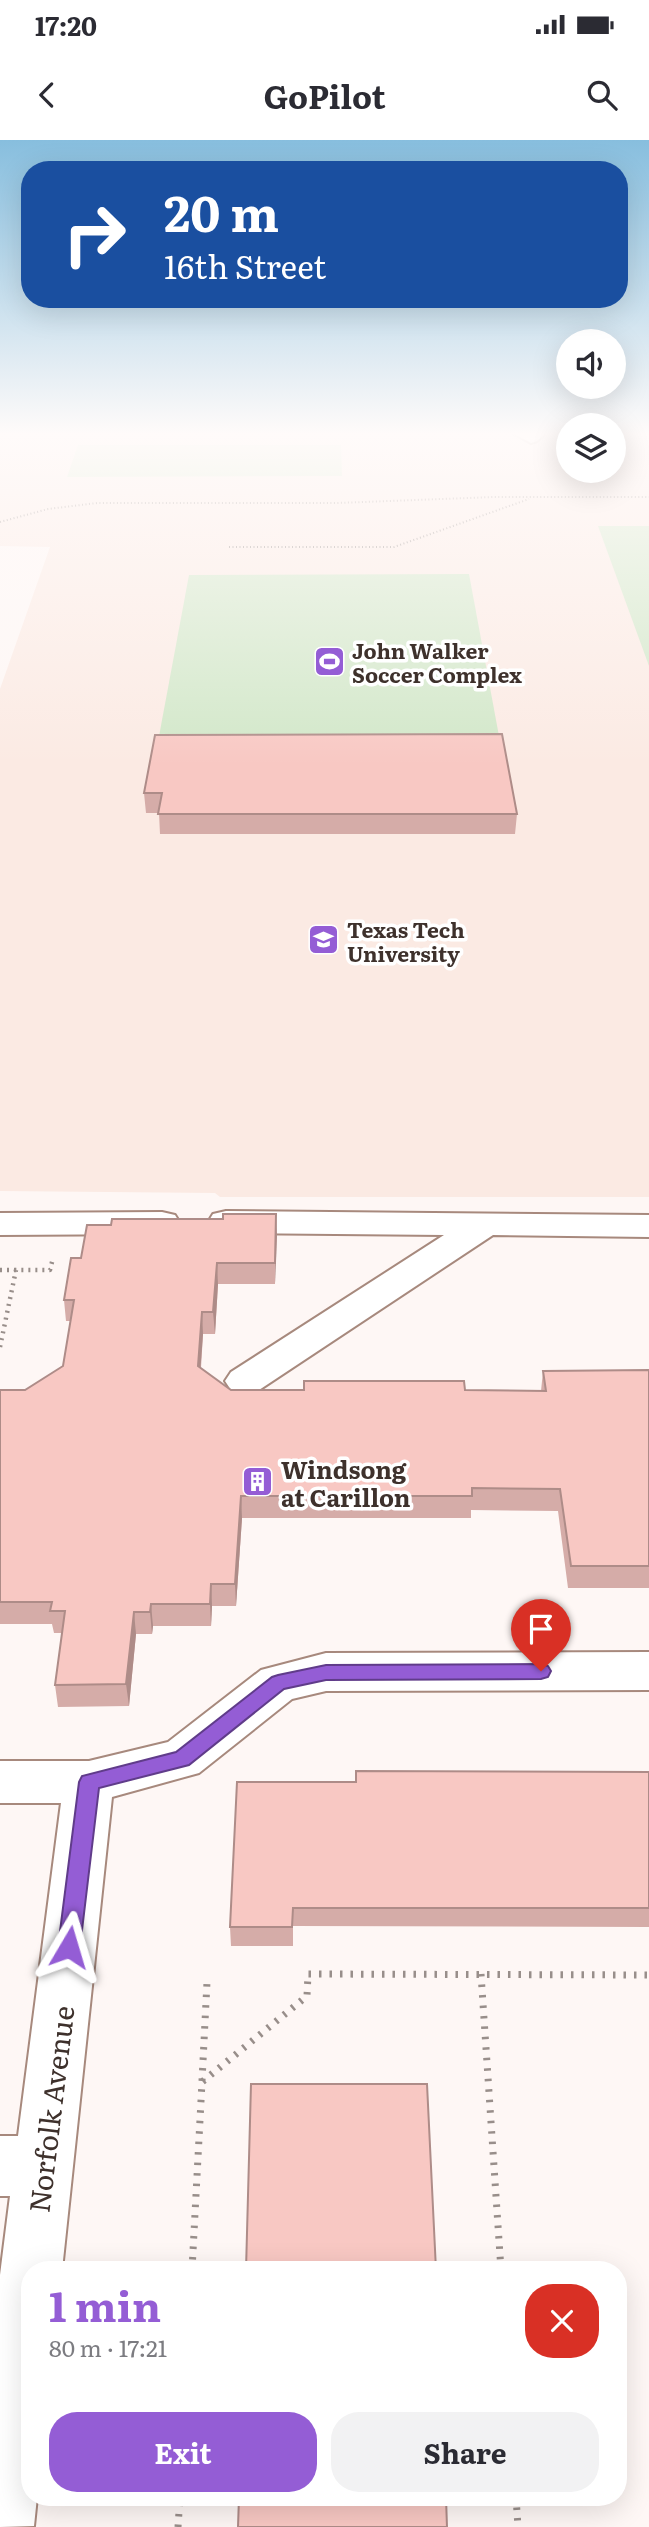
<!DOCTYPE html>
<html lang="en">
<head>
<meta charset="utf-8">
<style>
  :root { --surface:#fff; --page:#f2f2f3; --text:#2b2b33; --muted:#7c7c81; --accent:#945dd5 }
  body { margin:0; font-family:Literata,serif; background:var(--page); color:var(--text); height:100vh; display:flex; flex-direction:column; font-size:26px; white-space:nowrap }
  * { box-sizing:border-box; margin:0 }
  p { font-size:23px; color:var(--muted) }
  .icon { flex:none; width:38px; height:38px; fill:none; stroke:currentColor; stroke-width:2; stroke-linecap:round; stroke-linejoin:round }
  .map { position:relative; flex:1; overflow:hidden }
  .side { position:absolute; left:21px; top:2121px; width:606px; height:245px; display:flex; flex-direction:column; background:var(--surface); border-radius:28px; box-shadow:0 7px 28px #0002 }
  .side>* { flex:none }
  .hud { position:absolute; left:21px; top:21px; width:607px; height:147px; border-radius:28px; box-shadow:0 7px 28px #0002; background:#1a4fa0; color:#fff; overflow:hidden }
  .controls { position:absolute; left:556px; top:189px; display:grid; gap:14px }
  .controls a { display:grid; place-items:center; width:70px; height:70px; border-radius:50%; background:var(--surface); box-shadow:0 7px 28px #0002; font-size:35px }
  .pin { position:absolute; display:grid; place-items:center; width:60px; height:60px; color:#fff; margin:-72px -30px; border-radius:50% 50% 50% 0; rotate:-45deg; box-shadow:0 0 7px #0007 }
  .pin .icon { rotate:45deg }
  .me { position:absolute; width:77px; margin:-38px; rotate:7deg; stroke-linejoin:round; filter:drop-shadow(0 0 5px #0008) }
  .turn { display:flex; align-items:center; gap:24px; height:147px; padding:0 28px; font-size:32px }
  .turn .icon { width:91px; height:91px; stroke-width:2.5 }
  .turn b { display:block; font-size:49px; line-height:60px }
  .round { display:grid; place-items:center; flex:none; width:74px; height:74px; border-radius:28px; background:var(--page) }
  .overview { display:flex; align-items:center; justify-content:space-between; height:119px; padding:0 28px }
  h1 { font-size:42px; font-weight:700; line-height:52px; color:var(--accent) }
  .action { display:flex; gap:14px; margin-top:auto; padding:14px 28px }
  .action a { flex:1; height:80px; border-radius:28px; background:var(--accent); color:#fff; font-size:28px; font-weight:700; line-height:80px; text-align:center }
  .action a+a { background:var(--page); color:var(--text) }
  .status { display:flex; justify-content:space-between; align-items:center; height:49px; padding:0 35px; background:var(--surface); direction:ltr }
  .status svg { height:19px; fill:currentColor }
  header { display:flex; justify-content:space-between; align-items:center; height:91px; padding:0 28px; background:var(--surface); font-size:32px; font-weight:700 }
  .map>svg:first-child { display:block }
  .built { fill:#fbeae3 }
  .green { fill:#d1e7c8 }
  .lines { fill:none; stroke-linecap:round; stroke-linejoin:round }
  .minor-casing { stroke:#a7897d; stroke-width:4 }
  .path-far2 { stroke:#988e8a; stroke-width:2; stroke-dasharray:1 2.5; stroke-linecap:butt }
  .path-far1 { stroke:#988e8a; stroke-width:4.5; stroke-dasharray:2 5; stroke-linecap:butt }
  .path { stroke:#988e8a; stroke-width:7; stroke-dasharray:2.5 8; stroke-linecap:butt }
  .minor { fill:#fff; fill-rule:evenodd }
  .wall { fill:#d5aca8 }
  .shaded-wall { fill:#ae8c88 }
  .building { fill:#f8c8c3; stroke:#ae8c88; stroke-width:2 }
  .route { fill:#945dd5; stroke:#603c8a; stroke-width:2 }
  .labels { text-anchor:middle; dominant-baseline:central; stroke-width:7; stroke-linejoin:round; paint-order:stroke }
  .far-poi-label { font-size:21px; font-weight:bold; fill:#3e312c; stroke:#fff; text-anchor:start }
  .poi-label { font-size:24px; font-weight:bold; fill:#3e312c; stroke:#fff; text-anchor:start }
  .near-street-label { font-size:28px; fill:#3e312c; stroke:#fff }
</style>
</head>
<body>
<div class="status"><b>17:20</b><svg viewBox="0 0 49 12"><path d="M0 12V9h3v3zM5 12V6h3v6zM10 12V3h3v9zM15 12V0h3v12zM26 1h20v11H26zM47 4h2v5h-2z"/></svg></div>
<header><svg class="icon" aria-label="back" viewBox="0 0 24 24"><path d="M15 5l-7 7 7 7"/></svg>GoPilot<svg class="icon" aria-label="search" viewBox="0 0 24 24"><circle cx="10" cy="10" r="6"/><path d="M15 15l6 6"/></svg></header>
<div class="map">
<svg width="649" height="2387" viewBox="0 0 649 2387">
  <rect width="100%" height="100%" fill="#fef7f5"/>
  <path class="built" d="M 0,291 L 569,291 L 569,331 L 614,331 L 614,291 L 649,291 L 649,1057 L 220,1057 L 215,1053 L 0,1051 L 0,549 L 50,407 L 0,406 Z"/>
  <g class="green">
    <path d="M 78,305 L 341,305 L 342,336 L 67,337 Z"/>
    <path d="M 598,386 L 649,386 L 649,526 Z"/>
    <path d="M 469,434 L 501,607 L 157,607 L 189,435 Z"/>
  </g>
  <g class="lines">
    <defs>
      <g id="minor">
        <path d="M 509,291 L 547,291 L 537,301 L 531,303 Z"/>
        <path d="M 226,1071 L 649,1075 L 649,1097 L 493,1095 L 259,1250 L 245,1254 L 231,1250 L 225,1241 L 231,1232 L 444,1095 L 226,1093 L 213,1090 L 208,1082 L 213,1074 Z"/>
        <path d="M 162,1072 L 175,1075 L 180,1083 L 175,1091 L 162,1094 L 0,1095 L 0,1073 Z"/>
        <path d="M 649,1512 L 649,1550 L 326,1551 L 292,1559 L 199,1633 L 112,1657 L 62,2130 L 30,2130 L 30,2357 L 37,2357 L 34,2386 L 0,2387 L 0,2135 L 10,2056 L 0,2056 L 0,1996 L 18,1996 L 61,1663 L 0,1663 L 0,1621 L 89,1621 L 168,1602 L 261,1530 L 326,1513 Z"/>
      </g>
    </defs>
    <use href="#minor" class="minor-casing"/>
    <g class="path-far2">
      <path d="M 0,382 L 48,369 L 97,363 L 337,363 L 494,357 L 649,357"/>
      <path d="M 229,407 L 394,407 L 529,359"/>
    </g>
    <g class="path-far1">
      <path d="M 0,1130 L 16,1130"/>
      <path d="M 0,1207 L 16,1130 L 50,1130 L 53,1118"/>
    </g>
    <g class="path">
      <path d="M 481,1834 L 501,2130"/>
      <path d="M 202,1941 L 207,1842"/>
      <path d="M 192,2130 L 202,1942 L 307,1856 L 308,1834 L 649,1835"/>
      <path d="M 516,2357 L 518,2387"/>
      <path d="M 178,2387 L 180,2357"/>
    </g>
    <use href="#minor" class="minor"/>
  </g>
  <g class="wall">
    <path d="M 155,595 L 517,674 L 515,694 L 160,694 L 159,673 L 146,673 L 144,653 Z"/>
    <path d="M 276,1074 L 275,1144 L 218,1144 L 215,1194 L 203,1194 L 201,1228 L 231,1250 L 465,1250 L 541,1251 L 543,1231 L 649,1230 L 649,1448 L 568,1448 L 558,1371 L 471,1370 L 471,1378 L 242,1378 L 236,1466 L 212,1466 L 211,1486 L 153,1486 L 152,1494 L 136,1494 L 129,1566 L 58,1567 L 55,1545 L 62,1493 L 54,1493 L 52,1484 L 0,1484 L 0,1250 L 25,1250 L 63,1226 L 71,1181 L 66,1181 L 64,1160 L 81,1118 L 111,1085 L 223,1079 Z"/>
    <path d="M 649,1632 L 649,1787 L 293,1786 L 293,1806 L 231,1806 L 230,1787 L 356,1642 Z"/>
  </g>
  <g class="shaded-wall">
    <path d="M 276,1074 L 277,1096 L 275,1144 L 275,1123 Z"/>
    <path d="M 217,1123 L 218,1144 L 215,1194 L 213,1172 Z"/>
    <path d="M 202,1172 L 203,1194 L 199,1248 L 198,1226 Z"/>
    <path d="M 241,1356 L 242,1378 L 236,1466 L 235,1444 Z"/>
    <path d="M 211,1444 L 212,1466 L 211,1486 L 210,1464 Z"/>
    <path d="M 151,1464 L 153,1486 L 152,1494 L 150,1472 Z"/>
    <path d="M 134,1472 L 136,1494 L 129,1566 L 126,1544 Z"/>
  </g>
  <g class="building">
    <path d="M 502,594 L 517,674 L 158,674 L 162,653 L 144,653 L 155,595 Z"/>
    <path d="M 223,1074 L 276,1074 L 275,1123 L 217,1123 L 213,1172 L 202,1172 L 198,1226 L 231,1250 L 304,1250 L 304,1241 L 464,1241 L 465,1250 L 546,1251 L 543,1231 L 649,1230 L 649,1426 L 571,1426 L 560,1349 L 472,1348 L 472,1356 L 241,1356 L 235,1444 L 211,1444 L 210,1464 L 151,1464 L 150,1472 L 134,1472 L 126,1544 L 55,1545 L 65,1471 L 50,1471 L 52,1462 L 0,1462 L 0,1250 L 25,1250 L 63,1226 L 74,1160 L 64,1160 L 71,1118 L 81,1118 L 87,1085 L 111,1085 L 112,1079 L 223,1079 Z"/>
    <path d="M 356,1631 L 649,1632 L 649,1768 L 293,1768 L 292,1787 L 230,1787 L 237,1642 L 356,1642 Z"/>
    <path d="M 251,1944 L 427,1944 L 436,2130 L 246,2130 Z"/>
    <path d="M 239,2357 L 446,2357 L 447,2387 L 238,2387 Z"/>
  </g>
  <linearGradient id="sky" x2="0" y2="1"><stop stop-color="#87bede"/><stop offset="0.47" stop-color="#fffbfa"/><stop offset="1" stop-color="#fffbfa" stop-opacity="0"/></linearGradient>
  <rect width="649" height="625" fill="url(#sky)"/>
  <path class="route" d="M 541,1524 L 548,1526 L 551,1531 L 548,1537 L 541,1539 L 326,1540 L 284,1549 L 189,1625 L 99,1648 L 80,1807 L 77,1814 L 69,1817 L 61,1814 L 58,1807 L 79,1642 L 82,1636 L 176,1612 L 272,1537 L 278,1535 L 326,1525 Z"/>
  <defs>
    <symbol id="stadium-square" viewBox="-11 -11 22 22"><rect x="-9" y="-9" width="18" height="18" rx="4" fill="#945dd5" stroke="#fff"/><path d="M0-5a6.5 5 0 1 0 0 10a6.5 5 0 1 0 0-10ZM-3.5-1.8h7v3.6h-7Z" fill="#fff"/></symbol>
    <symbol id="university-square" viewBox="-11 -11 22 22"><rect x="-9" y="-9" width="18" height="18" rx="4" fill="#945dd5" stroke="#fff"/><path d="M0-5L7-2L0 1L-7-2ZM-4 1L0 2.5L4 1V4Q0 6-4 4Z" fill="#fff"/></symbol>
    <symbol id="building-square" viewBox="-11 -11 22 22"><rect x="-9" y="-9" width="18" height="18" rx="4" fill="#945dd5" stroke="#fff"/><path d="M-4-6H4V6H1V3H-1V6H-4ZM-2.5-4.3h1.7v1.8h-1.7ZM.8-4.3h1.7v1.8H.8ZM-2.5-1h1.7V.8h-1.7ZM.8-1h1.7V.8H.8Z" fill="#fff"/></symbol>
  </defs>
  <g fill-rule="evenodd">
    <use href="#stadium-square" x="312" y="504" width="35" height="35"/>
    <use href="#university-square" x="306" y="782" width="35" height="35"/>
    <use href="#building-square" x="240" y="1324" width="35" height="35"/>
  </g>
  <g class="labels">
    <g class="far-poi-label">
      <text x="352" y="509">John Walker<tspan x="352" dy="24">Soccer Complex</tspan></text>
      <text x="347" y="788">Texas Tech<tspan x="347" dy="24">University</tspan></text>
    </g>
    <g class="poi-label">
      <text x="281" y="1328">Windsong<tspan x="281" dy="28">at Carillon</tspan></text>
    </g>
    <g class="near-street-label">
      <text transform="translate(50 1969) rotate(-83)">Norfolk Avenue</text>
    </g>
  </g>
</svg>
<div class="controls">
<a><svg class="icon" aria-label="sound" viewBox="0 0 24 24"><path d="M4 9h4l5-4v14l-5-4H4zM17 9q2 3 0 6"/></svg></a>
<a><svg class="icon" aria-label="layers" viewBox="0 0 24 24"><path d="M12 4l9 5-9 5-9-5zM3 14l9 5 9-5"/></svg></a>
</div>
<div class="pin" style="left:541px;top:1531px;background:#d93025"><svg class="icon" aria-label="arrive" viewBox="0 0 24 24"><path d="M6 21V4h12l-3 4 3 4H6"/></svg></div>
<svg class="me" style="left:69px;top:1807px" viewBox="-20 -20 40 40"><path d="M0-17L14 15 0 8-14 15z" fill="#945dd5" stroke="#fff" stroke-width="4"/></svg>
<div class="hud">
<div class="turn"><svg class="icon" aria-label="right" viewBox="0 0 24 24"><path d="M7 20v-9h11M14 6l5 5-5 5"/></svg><div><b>20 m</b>16th Street</div></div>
</div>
<section class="side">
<div class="overview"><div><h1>1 min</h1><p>80 m · 17:21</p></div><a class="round" style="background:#d93025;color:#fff"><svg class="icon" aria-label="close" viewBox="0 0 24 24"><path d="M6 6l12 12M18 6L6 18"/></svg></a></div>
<div class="action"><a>Exit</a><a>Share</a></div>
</section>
</div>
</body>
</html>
